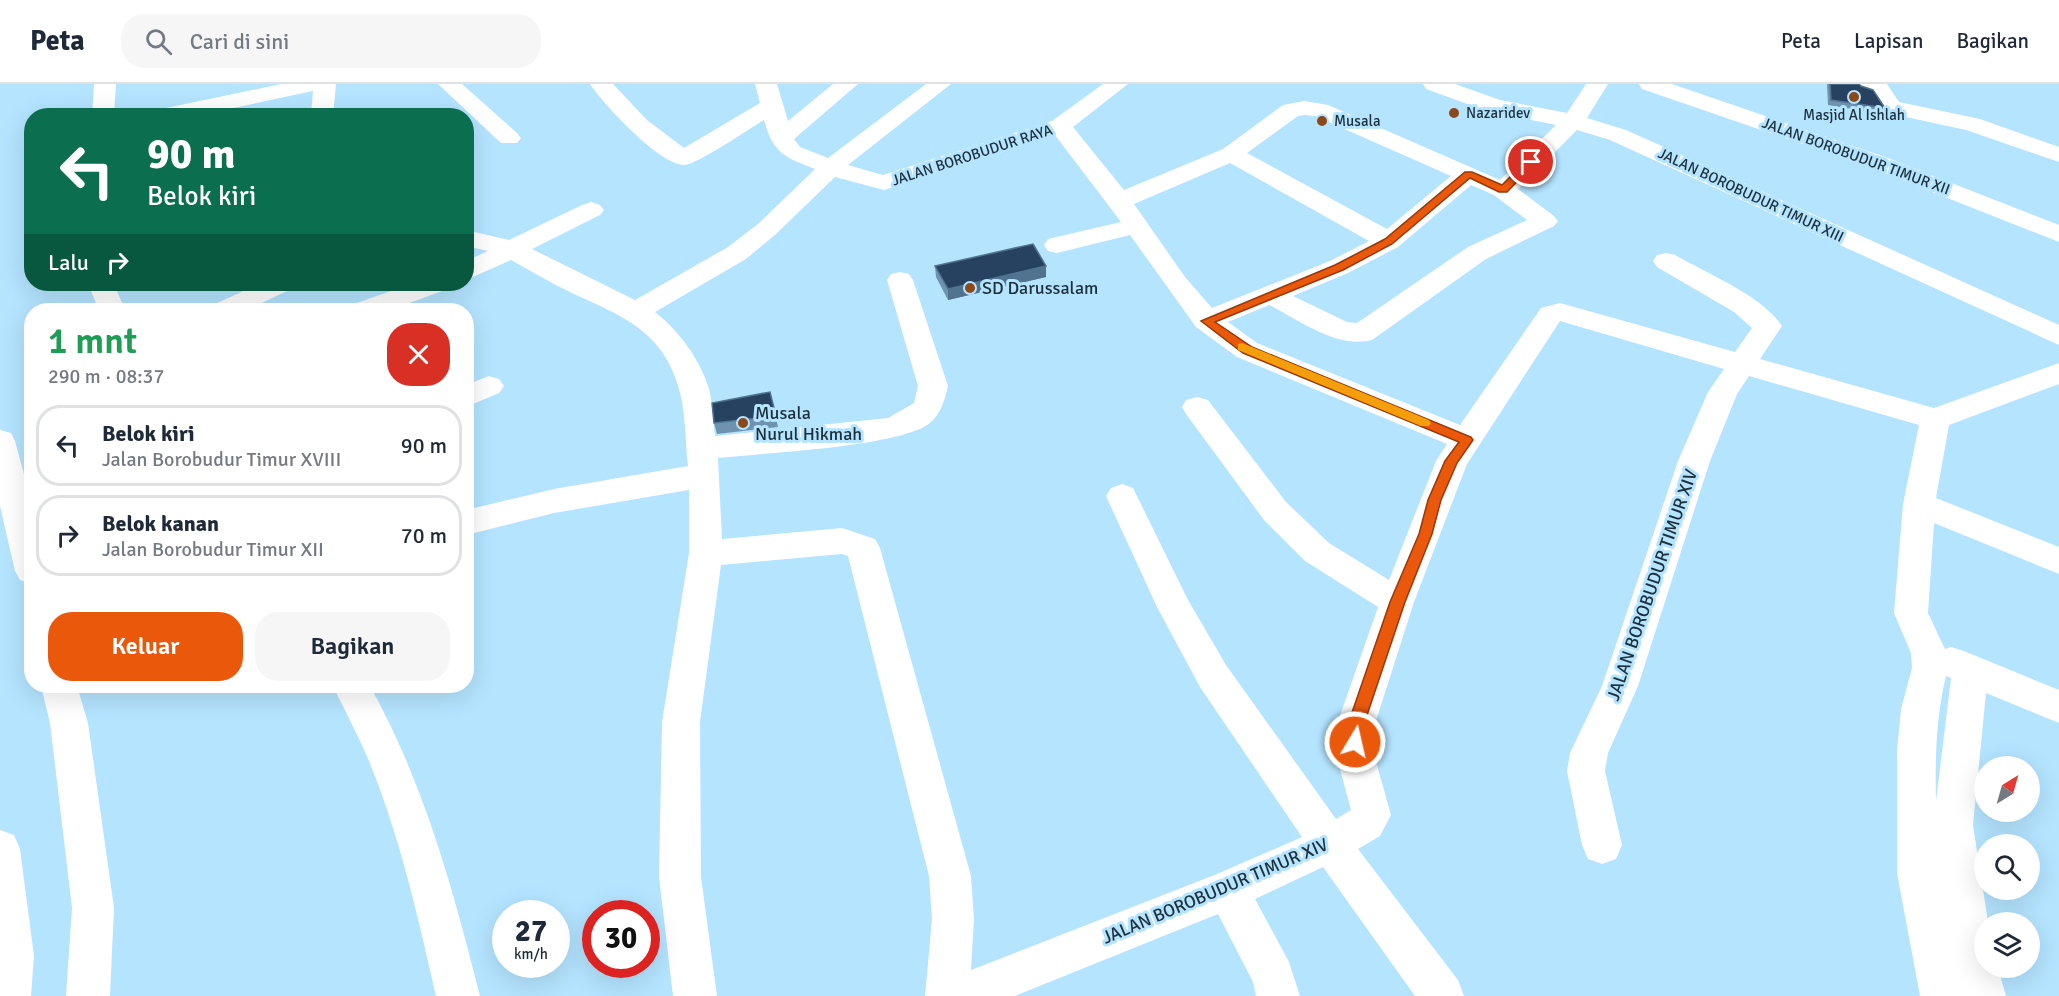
<!DOCTYPE html>
<html lang="id">
<head>
<meta charset="utf-8">
<style>
  :root { --surface:#fff; --page:#f6f6f7; --text:#1f2937; --muted:#747a83; --line:#e0e1e3; --accent:#ea580c }
  body { margin:0; font-family:Signika,sans-serif; background:var(--page); color:var(--text); height:100vh; display:flex; flex-direction:column; font-size:22px; white-space:nowrap }
  * { box-sizing:border-box; margin:0 }
  p { font-size:20px; color:var(--muted) }
  .icon { flex:none; width:33px; height:33px; fill:none; stroke:currentColor; stroke-width:2; stroke-linecap:round; stroke-linejoin:round }
  .map { position:relative; flex:1; overflow:hidden }
  .sheet { position:absolute; left:24px; top:219px; width:450px; height:390px; display:flex; flex-direction:column; background:var(--surface); border-radius:24px; box-shadow:0 6px 24px #0002 }
  .sheet>* { flex:none }
  .hud { position:absolute; left:24px; top:24px; width:450px; height:183px; border-radius:24px; box-shadow:0 6px 24px #0002; background:#0b6e4f; color:#fff; overflow:hidden }
  .needle { width:39px; rotate:37deg }
  .tools { position:absolute; left:1974px; top:672px; display:grid; gap:12px }
  .tools a { display:grid; place-items:center; width:66px; height:66px; border-radius:50%; background:var(--surface); box-shadow:0 6px 24px #0002; font-size:30px }
  .speed { position:absolute; left:492px; top:816px; display:flex; gap:12px; font-size:30px; font-weight:700; text-align:center }
  .speed>* { display:grid; place-content:center; width:78px; height:78px; border-radius:50%; background:var(--surface); box-shadow:0 6px 24px #0002; line-height:1 }
  .speed small { font-size:15px; font-weight:400 }
  .speed .limit { border:9px solid #d22; background:#fff; color:#111 }
  .pin { position:absolute; display:grid; place-items:center; width:51px; height:51px; color:#fff; margin:-26px; border:3px solid #fff; border-radius:50%; box-shadow:0 2px 6px #0007 }
  .me { position:absolute; width:66px; margin:-33px; rotate:9deg; stroke-linejoin:round; filter:drop-shadow(0 0 4px #0008) }
  .turn { display:flex; align-items:center; gap:21px; height:126px; padding:0 24px; font-size:27px }
  .turn .icon { width:78px; height:78px; stroke-width:2.5 }
  .turn b { display:block; font-size:42px; line-height:51px }
  .then { display:flex; align-items:center; height:57px; padding:0 24px; background:#0003; gap:12px; font-size:22px }
  .round { display:grid; place-items:center; flex:none; width:63px; height:63px; border-radius:24px; background:var(--page) }
  .overview { display:flex; align-items:center; justify-content:space-between; height:102px; padding:0 24px }
  h1 { font-size:36px; font-weight:600; line-height:45px; color:#1e9e55 }
  .action { display:flex; gap:12px; margin-top:auto; padding:12px 24px }
  .action a { flex:1; height:69px; border-radius:24px; background:var(--accent); color:#fff; font-size:24px; font-weight:600; line-height:69px; text-align:center }
  .action a+a { background:var(--page); color:var(--text) }
  ul { padding:0; list-style:none }
  li { display:flex; align-items:center; gap:18px; height:81px; margin:0 12px 9px; padding:0 12px; border:3px solid var(--line); border-radius:24px }
  li div { flex:1 }
  li b { display:block; font-size:22px }
  li em { font-style:normal }
  header { display:flex; align-items:center; gap:36px; box-sizing:border-box; height:84px; padding:0 30px; background:var(--surface); border-bottom:2px solid var(--line) }
  header strong { font-size:28px }
  nav { display:flex; gap:33px; margin-inline-start:auto; font-size:21px }
  .search { width:420px; height:54px; background:var(--page); display:flex; align-items:center; gap:15px; box-sizing:border-box; padding:0 21px; border-radius:24px; color:var(--muted); font-size:22px }
  .map>svg:first-child { display:block }
  .lines { fill:none; stroke-linecap:round; stroke-linejoin:round }
  .minor { fill:#fff; fill-rule:evenodd }
  .highway { fill:#fff; fill-rule:evenodd }
  .wall { fill:#6e93b0 }
  .shaded-wall { fill:#517390 }
  .building { fill:#274261; stroke:#517390; stroke-width:1.5 }
  .route { fill:#ea580c; stroke:#983908; stroke-width:1.5 }
  .slow { fill:#f59e0b }
  .poi-dot { fill:#8b4818; stroke:#b4e4ff; stroke-width:2 }
  .labels { text-anchor:middle; dominant-baseline:central; stroke-width:6; stroke-linejoin:round; paint-order:stroke }
  .far-poi-label { font-size:15px; fill:#1d303a; stroke:#b4e4ff; text-anchor:start }
  .far-street-label { font-size:15px; fill:#1d303a; stroke:#b4e4ff }
  .poi-label { font-size:18px; fill:#1d303a; stroke:#b4e4ff; text-anchor:start }
  .street-label { font-size:18px; fill:#1d303a; stroke:#b4e4ff }
</style>
</head>
<body>
<header>
<strong>Peta</strong>
<div class="search"><svg class="icon" aria-label="search" viewBox="0 0 24 24"><circle cx="10" cy="10" r="6"/><path d="M15 15l6 6"/></svg>Cari di sini</div>
<nav><a>Peta</a><a>Lapisan</a><a>Bagikan</a></nav>
</header>
<div class="map">
<svg width="2059" height="912" viewBox="0 0 2059 912">
  <rect width="100%" height="100%" fill="#b4e4ff"/>
  <g class="lines">
    <g class="minor">
      <path d="M 94,0 L 116,0 L 114,32 L 92,32 Z"/>
      <path d="M 281,0 L 336,0 L 333,32 L 311,32 L 313,7 L 196,32 L 150,32 L 153,27 L 161,25 Z"/>
      <path d="M 438,0 L 462,0 L 517,49 L 521,54 L 517,59 L 501,59 Z"/>
      <path d="M 590,0 L 613,0 L 647,36 L 684,64 L 760,19 L 755,0 L 777,0 L 788,37 L 833,0 L 858,0 L 794,55 L 800,63 L 828,74 L 926,0 L 951,0 L 848,81 L 883,91 L 1052,37 L 1103,0 L 1128,0 L 1073,43 L 1124,106 L 1223,65 L 1283,21 L 1304,17 L 1328,21 L 1500,96 L 1556,41 L 1487,27 L 1426,5 L 1423,0 L 1455,0 L 1500,16 L 1567,29 L 1586,0 L 1608,0 L 1587,34 L 1626,46 L 2059,241 L 2059,261 L 1610,56 L 1577,46 L 1518,105 L 1554,132 L 1558,137 L 1554,142 L 1486,175 L 1372,256 C 1337,265 1299,236 1269,221 L 1228,238 L 1257,259 L 1460,341 L 1541,224 L 1560,219 L 1735,268 L 1752,244 L 1734,228 L 1657,183 L 1653,177 L 1657,171 L 1666,169 L 1675,171 C 1706,189 1763,212 1782,242 L 1760,275 L 1934,324 L 2059,279 L 2059,300 L 1949,341 L 1936,414 L 2059,463 L 2059,490 L 1934,439 L 1928,529 L 1945,565 L 1951,563 L 1964,567 L 2059,606 L 2059,639 L 1986,609 L 1973,741 L 1988,838 L 1984,838 L 1984,884 L 1998,884 L 2006,912 L 1920,912 L 1897,789 L 1897,667 L 1901,625 L 1912,584 L 1911,569 L 1894,529 L 1903,420 L 1919,341 L 1749,292 L 1737,310 L 1710,377 L 1638,602 L 1608,669 L 1605,687 L 1622,761 L 1616,775 L 1602,780 L 1588,775 L 1582,761 L 1567,687 L 1570,669 L 1602,602 L 1678,377 L 1708,308 L 1724,285 L 1560,237 L 1467,380 L 1414,518 L 1374,643 L 1375,674 L 1391,731 L 1380,752 L 1358,765 L 1458,896 L 1464,912 L 1415,912 L 1323,783 L 1255,815 L 1289,878 L 1300,912 L 1256,912 L 1253,898 L 1218,830 L 1015,912 L 925,912 L 932,835 L 929,792 L 848,472 L 842,470 L 721,481 L 700,638 L 701,793 L 717,912 L 673,912 L 659,793 L 662,638 L 689,469 L 689,406 L 554,429 L 466,451 L 466,426 L 554,405 L 688,382 C 685,358 686,329 679,305 C 663,246 621,232 572,209 C 551,199 531,187 511,176 L 466,196 L 466,177 L 488,167 L 466,162 L 466,146 L 509,156 L 582,121 L 591,118 L 600,121 L 604,126 L 600,131 L 532,165 L 635,216 L 728,163 L 758,140 L 815,85 C 784,73 773,69 764,36 C 750,44 697,81 684,81 C 660,81 603,20 590,0 ZM 1304,31 L 1315,32 L 1451,92 L 1387,145 L 1247,69 L 1298,32 ZM 1055,51 L 1121,138 L 1048,155 L 1044,161 L 1048,167 L 1057,169 L 1130,151 L 1196,243 L 1237,273 L 1447,360 L 1436,377 L 1389,496 L 1329,459 L 1286,418 L 1208,316 L 1197,313 L 1186,316 L 1182,323 L 1186,330 L 1264,436 L 1305,477 L 1378,523 L 1336,643 L 1337,674 L 1351,726 L 1336,735 L 1226,581 L 1188,516 L 1133,404 L 1122,400 L 1111,404 L 1106,412 L 1157,523 L 1200,603 L 1302,753 L 1217,790 L 971,886 L 974,835 L 971,792 L 880,464 L 875,455 L 842,444 L 722,455 L 718,374 C 762,369 900,363 930,339 C 941,330 945,315 948,302 L 913,196 L 909,190 L 900,188 L 891,190 L 887,196 L 918,302 L 914,319 L 888,334 L 715,352 C 713,337 713,320 709,305 C 700,275 679,247 655,228 L 746,175 L 776,150 L 835,93 L 884,106 ZM 1230,79 L 1369,157 L 1330,177 L 1212,224 L 1185,193 L 1134,120 ZM 1471,101 L 1494,111 L 1527,136 L 1468,163 L 1357,239 L 1347,238 L 1293,212 L 1348,189 L 1398,163 ZM 1946,592 L 1951,594 L 1936,717 C 1935,674 1936,634 1946,592 Z"/>
      <path d="M 1639,0 L 1672,0 L 1885,73 L 2059,141 L 2059,158 L 1869,83 L 1642,5 Z"/>
      <path d="M 1855,0 L 1887,0 L 1899,18 L 1980,35 L 2059,63 L 2059,78 L 1966,46 L 1883,28 L 1871,9 L 1858,5 Z"/>
      <path d="M 88,200 L 114,200 L 125,226 L 99,226 Z"/>
      <path d="M 259,200 L 293,200 L 289,206 L 247,226 L 211,226 L 215,220 Z"/>
      <path d="M 411,200 L 449,200 L 445,206 L 390,226 L 350,226 L 354,220 Z"/>
      <path d="M 489,292 L 499,295 L 504,302 L 499,309 L 466,323 L 466,301 Z"/>
      <path d="M 333,602 L 370,602 C 424,699 453,805 480,912 L 436,912 C 418,833 400,753 369,677 C 358,651 345,627 333,602 Z"/>
    </g>
    <g class="highway">
      <path d="M 0,346 L 11,349 L 15,357 L 32,420 L 32,500 L 20,496 L 15,487 L 0,422 Z"/>
      <path d="M 41,602 L 77,602 L 88,639 L 114,824 L 110,912 L 66,912 L 72,824 L 50,639 Z"/>
      <path d="M 0,746 L 14,751 L 20,765 L 34,872 L 31,912 L 0,912 Z"/>
    </g>
  </g>
  <g class="wall">
    <path d="M 1827,0 L 1859,0 L 1885,24 L 1882,30 L 1828,21 Z"/>
    <path d="M 935,182 L 1046,193 L 948,216 L 936,193 Z"/>
    <path d="M 770,308 L 778,343 L 717,350 L 714,339 Z"/>
  </g>
  <path class="shaded-wall" d="M 1046,182 L 1046,193 L 948,216 L 948,205 Z"/>
  <g class="building">
    <path d="M 1830,0 L 1859,0 L 1861,2 L 1873,6 L 1885,24 L 1831,16 Z"/>
    <path d="M 1033,160 L 1046,182 L 948,205 L 935,182 Z"/>
    <path d="M 770,308 L 776,332 L 714,339 L 712,319 Z"/>
  </g>
  <path class="route" d="M 1527,76 L 1536,78 L 1507,108 L 1499,108 L 1470,94 L 1392,160 L 1343,186 L 1215,238 L 1252,263 L 1471,353 L 1473,356 L 1457,379 L 1441,416 L 1432,450 L 1405,518 L 1363,643 L 1361,663 L 1355,665 L 1350,663 L 1347,643 L 1390,518 L 1419,450 L 1428,416 L 1445,377 L 1459,358 L 1243,269 L 1201,237 L 1335,181 L 1385,155 L 1465,88 L 1472,88 L 1502,101 Z"/>
  <path class="slow" d="M 1242,259 L 1429,336 L 1431,339 L 1429,342 L 1421,342 L 1238,266 L 1238,260 Z"/>
  <g class="poi-dot">
    <circle cx="1854" cy="13" r="6"/>
    <circle cx="1454" cy="29" r="6"/>
    <circle cx="1322" cy="37" r="6"/>
    <circle cx="970" cy="204" r="6"/>
    <circle cx="743" cy="339" r="6"/>
  </g>
  <g class="labels">
    <g class="far-poi-label">
      <text x="1466" y="29">Nazaridev</text>
      <text x="1854" y="31" text-anchor="middle">Masjid Al Ishlah</text>
      <text x="1334" y="37">Musala</text>
    </g>
    <g class="far-street-label">
      <text transform="translate(972 71) rotate(-18)">JALAN BOROBUDUR RAYA</text>
      <text transform="translate(1856 72) rotate(20)">JALAN BOROBUDUR TIMUR XII</text>
      <text transform="translate(1751 111) rotate(25)">JALAN BOROBUDUR TIMUR XIII</text>
    </g>
    <g class="poi-label">
      <text x="982" y="204">SD Darussalam</text>
      <text x="755" y="329">Musala<tspan x="755" dy="21">Nurul Hikmah</tspan></text>
    </g>
    <g class="street-label">
      <text transform="translate(1652 501) rotate(-71)">JALAN BOROBUDUR TIMUR XIV</text>
      <text transform="translate(1215 807) rotate(-23)">JALAN BOROBUDUR TIMUR XIV</text>
    </g>
  </g>
</svg>
<div class="tools">
<a><svg class="needle" viewBox="-14 -14 28 28"><path d="M0-13l5 13h-10z" fill="#e53935"/><path d="M0 13l5-13h-10z" fill="#747a83"/></svg></a>
<a><svg class="icon" aria-label="search" viewBox="0 0 24 24"><circle cx="10" cy="10" r="6"/><path d="M15 15l6 6"/></svg></a>
<a><svg class="icon" aria-label="layers" viewBox="0 0 24 24"><path d="M12 4l9 5-9 5-9-5zM3 14l9 5 9-5"/></svg></a>
</div>
<div class="speed"><div>27<small>km/h</small></div><div class="limit">30</div></div>
<div class="pin" style="left:1531px;top:78px;background:#d93025"><svg class="icon" aria-label="arrive" viewBox="0 0 24 24"><path d="M6 21V4h12l-3 4 3 4H6"/></svg></div>
<svg class="me" style="left:1355px;top:658px" viewBox="-20 -20 40 40"><circle r="17" fill="#ea580c" stroke="#fff" stroke-width="3"/><path d="M0-11L8 9 0 5-8 9z" fill="#fff"/></svg>
<div class="hud">
<div class="turn"><svg class="icon" aria-label="left" viewBox="0 0 24 24"><path d="M17 20v-9H6M10 6l-5 5 5 5"/></svg><div><b>90 m</b>Belok kiri</div></div>
<div class="then">Lalu<svg class="icon" aria-label="right" viewBox="0 0 24 24"><path d="M7 20v-9h11M14 6l5 5-5 5"/></svg></div>
</div>
<section class="sheet">
<div class="overview"><div><h1>1 mnt</h1><p>290 m · 08:37</p></div><a class="round" style="background:#d93025;color:#fff"><svg class="icon" aria-label="close" viewBox="0 0 24 24"><path d="M6 6l12 12M18 6L6 18"/></svg></a></div>
<ul>
<li><svg class="icon" aria-label="left" viewBox="0 0 24 24"><path d="M17 20v-9H6M10 6l-5 5 5 5"/></svg><div><b>Belok kiri</b><p>Jalan Borobudur Timur XVIII</p></div><em>90 m</em></li>
<li><svg class="icon" aria-label="right" viewBox="0 0 24 24"><path d="M7 20v-9h11M14 6l5 5-5 5"/></svg><div><b>Belok kanan</b><p>Jalan Borobudur Timur XII</p></div><em>70 m</em></li>
</ul>
<div class="action"><a>Keluar</a><a>Bagikan</a></div>
</section>
</div>
</body>
</html>
